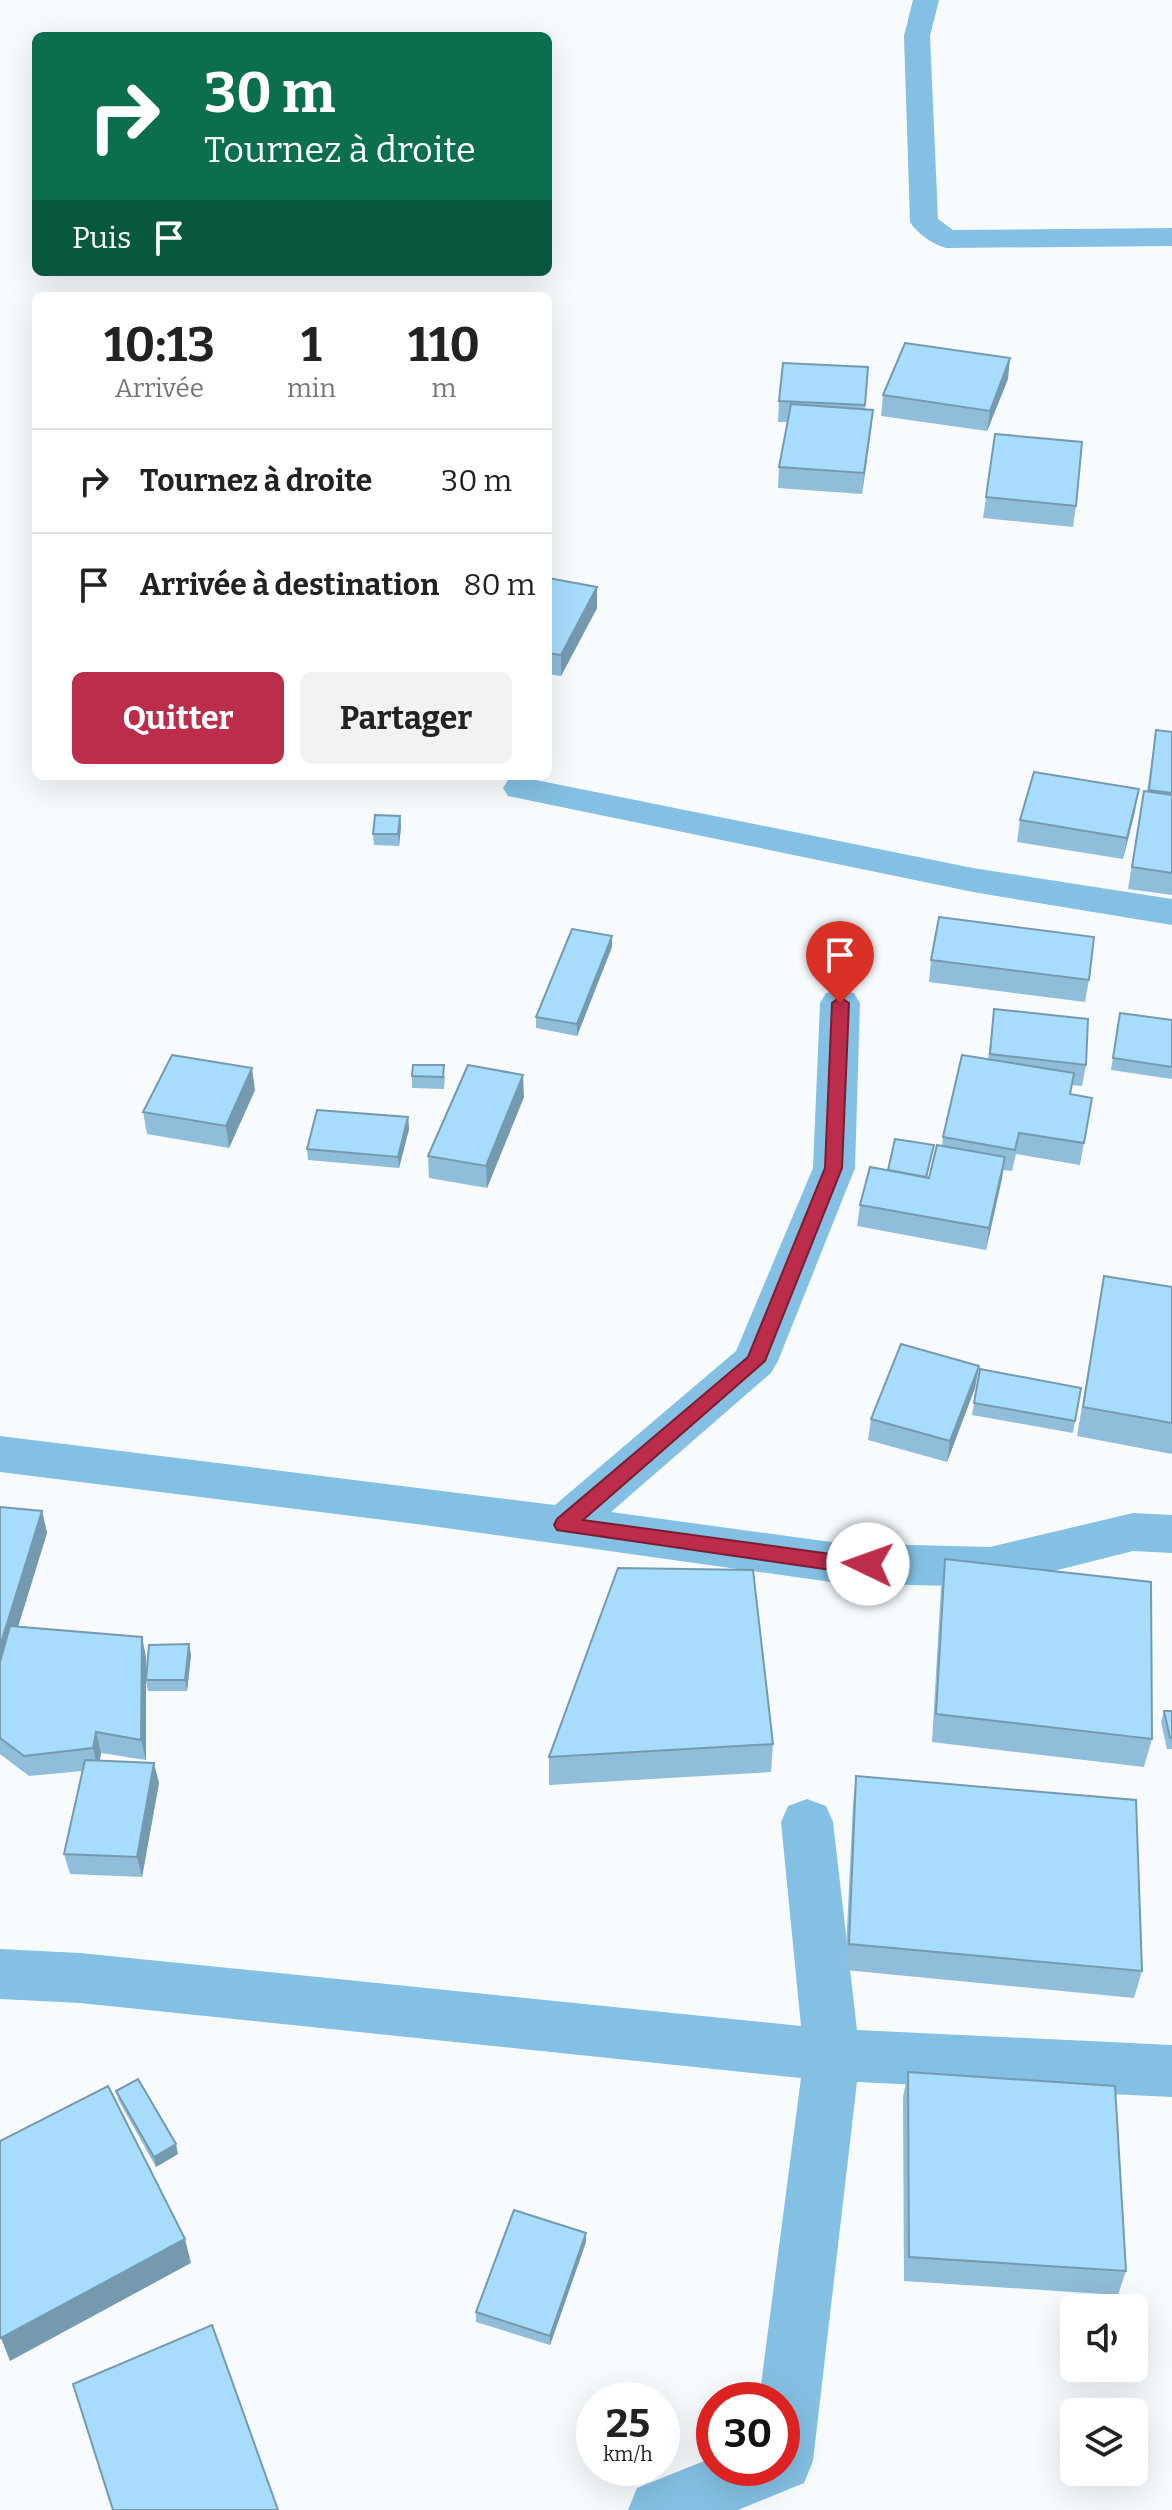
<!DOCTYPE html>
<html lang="fr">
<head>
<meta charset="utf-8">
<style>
  :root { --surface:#fff; --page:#f2f2f2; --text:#222; --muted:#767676; --line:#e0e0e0; --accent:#bc2c4b }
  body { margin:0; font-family:Bitter,serif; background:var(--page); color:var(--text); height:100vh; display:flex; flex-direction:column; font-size:30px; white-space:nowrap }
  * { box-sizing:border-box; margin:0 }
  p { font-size:26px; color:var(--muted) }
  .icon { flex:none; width:44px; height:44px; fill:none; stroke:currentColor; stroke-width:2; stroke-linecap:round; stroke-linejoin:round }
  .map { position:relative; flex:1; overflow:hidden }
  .sheet { position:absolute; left:32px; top:292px; width:520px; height:488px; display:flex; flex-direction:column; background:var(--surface); border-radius:12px; box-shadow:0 8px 32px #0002 }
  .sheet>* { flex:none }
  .banner { position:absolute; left:32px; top:32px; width:520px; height:244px; border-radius:12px; box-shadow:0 8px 32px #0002; background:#0b6e4f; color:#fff; overflow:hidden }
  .buttons { position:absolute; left:1060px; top:2294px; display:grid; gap:16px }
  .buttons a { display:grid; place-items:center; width:88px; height:88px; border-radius:12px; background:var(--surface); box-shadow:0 8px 32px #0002; font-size:40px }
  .speed { position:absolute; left:576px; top:2382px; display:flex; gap:16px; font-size:40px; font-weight:700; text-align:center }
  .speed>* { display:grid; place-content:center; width:104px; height:104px; border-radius:50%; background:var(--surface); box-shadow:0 8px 32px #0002; line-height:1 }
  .speed small { font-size:20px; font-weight:400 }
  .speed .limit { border:12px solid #d22; background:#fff; color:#111 }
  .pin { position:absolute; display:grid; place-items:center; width:68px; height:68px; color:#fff; margin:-82px -34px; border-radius:50% 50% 50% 0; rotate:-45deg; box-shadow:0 0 8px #0007 }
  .pin .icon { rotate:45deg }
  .me { position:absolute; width:88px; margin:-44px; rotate:273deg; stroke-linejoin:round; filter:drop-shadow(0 0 6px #0008) }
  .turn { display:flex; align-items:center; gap:28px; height:168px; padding:0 40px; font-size:36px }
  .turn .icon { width:104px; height:104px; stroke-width:2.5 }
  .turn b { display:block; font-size:56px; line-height:68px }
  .then { display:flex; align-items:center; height:76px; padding:0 40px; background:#0003; gap:16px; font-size:30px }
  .eta { display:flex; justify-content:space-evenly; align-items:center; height:136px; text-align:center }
  .eta b { font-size:48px; font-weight:700; line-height:56px }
  .cta { display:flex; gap:16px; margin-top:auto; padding:16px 40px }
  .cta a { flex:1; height:92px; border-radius:12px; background:var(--accent); color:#fff; font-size:32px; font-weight:700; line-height:92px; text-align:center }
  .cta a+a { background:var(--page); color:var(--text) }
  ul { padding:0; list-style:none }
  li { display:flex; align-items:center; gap:24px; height:104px; padding:0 40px; border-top:2px solid var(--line) }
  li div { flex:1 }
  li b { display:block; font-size:30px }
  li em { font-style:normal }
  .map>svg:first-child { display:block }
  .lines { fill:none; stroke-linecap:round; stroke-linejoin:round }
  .street { fill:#84c0e3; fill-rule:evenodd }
  .wall { fill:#90bdd9 }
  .shaded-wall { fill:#759ab0 }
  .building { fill:#a7dcfc; stroke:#759ab0; stroke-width:2 }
  .route { fill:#bc2c4b; stroke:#7a1d31; stroke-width:2 }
</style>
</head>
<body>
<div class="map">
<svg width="1172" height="2510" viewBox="0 0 1172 2510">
  <rect width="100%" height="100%" fill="#f7fbfe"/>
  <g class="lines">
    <g class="street">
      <path d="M 913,0 L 939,0 L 930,36 L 938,219 L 953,230 L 1172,228 L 1172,246 L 946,248 C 932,244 918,234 910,222 L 904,36 Z"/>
      <path d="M 521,777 L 973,868 L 1172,899 L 1172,925 L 973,892 L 508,796 L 503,788 L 508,780 Z"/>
      <path d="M 840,990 L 854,993 L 860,1003 L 855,1168 L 778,1361 L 771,1373 L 611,1512 L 838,1543 L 990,1547 L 1133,1513 L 1172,1515 L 1172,1553 L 1133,1551 L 990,1587 L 838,1583 L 424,1525 L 0,1472 L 0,1436 L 555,1505 L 736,1351 L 813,1168 L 820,1003 L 826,993 Z"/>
      <path d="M 807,1799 L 826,1806 L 833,1822 L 857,2030 L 1172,2045 L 1172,2097 L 857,2082 L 813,2461 L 804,2483 L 738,2510 L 628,2510 L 637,2488 L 714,2457 L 714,2468 L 782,2468 L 782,2400 L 759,2400 L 801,2078 L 80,2003 L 0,1999 L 0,1949 L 80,1953 L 801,2026 L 781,1822 L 788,1806 Z"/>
    </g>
  </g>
  <g class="wall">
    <path d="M 868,367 L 865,410 L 873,410 L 862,494 L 778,488 L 779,467 L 788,422 L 778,422 L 779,401 Z"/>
    <path d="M 1008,379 L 987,431 L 881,416 L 883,395 Z"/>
    <path d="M 986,497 L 1076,506 L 1073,527 L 983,518 Z"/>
    <path d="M 548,578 L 597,608 L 561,676 L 548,674 Z"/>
    <path d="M 1156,730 L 1172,732 L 1172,895 L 1128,889 L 1144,791 L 1147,792 Z"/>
    <path d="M 1135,811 L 1123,859 L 1017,842 L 1020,820 Z"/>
    <path d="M 400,816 L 401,827 L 399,846 L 374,845 L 373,834 Z"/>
    <path d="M 612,947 L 577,1036 L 536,1028 L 536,1017 Z"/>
    <path d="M 931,960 L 1089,980 L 1085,1002 L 929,982 Z"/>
    <path d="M 994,1009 L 1086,1065 L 1082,1086 L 1071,1085 L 1070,1094 L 1092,1098 L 1080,1165 L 1016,1154 L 1012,1171 L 1003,1170 L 986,1250 L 857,1226 L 860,1205 L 888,1170 L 934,1145 L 927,1178 L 929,1178 L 942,1146 L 943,1137 L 988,1059 Z"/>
    <path d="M 1120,1013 L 1172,1020 L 1172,1079 L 1111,1070 Z"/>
    <path d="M 412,1076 L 445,1076 L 444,1089 L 412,1088 Z"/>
    <path d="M 255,1090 L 229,1148 L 147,1134 L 143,1112 Z"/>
    <path d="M 524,1097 L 487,1188 L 429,1178 L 428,1156 Z"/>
    <path d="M 408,1117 L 409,1129 L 399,1168 L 308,1160 L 307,1149 Z"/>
    <path d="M 1104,1276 L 1172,1287 L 1172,1454 L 1077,1436 Z"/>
    <path d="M 979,1366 L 975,1388 L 947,1462 L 868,1440 L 871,1419 Z"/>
    <path d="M 980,1369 L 1075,1421 L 1073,1433 L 972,1415 Z"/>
    <path d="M 0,1507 L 42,1511 L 47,1533 L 18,1627 L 146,1657 L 146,1677 L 189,1644 L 191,1655 L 187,1691 L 148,1691 L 146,1681 L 146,1760 L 101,1753 L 100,1760 L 159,1783 L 142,1877 L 70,1874 L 64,1854 L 82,1771 L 29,1776 L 0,1754 Z"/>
    <path d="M 945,1559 L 1152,1739 L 1144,1767 L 932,1742 L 941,1588 Z"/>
    <path d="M 1164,1711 L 1172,1711 L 1172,1749 L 1167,1749 L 1161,1722 Z"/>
    <path d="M 773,1744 L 771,1772 L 549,1785 L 549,1757 Z"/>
    <path d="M 856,1776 L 1142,1971 L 1134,1998 L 845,1970 L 853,1804 Z"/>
    <path d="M 908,2072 L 1126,2271 L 1118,2295 L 904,2281 L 903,2097 Z"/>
    <path d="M 116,2091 L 178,2154 L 156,2167 L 119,2101 Z"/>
    <path d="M 586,2242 L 550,2345 L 476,2322 L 476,2312 Z"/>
  </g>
  <g class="shaded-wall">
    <path d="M 1010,358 L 1008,379 L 987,431 L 990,411 Z"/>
    <path d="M 873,410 L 871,431 L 862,494 L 864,473 Z"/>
    <path d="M 597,587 L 597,608 L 561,676 L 561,655 Z"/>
    <path d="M 1139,789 L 1135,811 L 1123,859 L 1127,838 Z"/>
    <path d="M 400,816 L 401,827 L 399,846 L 398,834 Z"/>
    <path d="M 612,936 L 612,947 L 577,1036 L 577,1024 Z"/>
    <path d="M 252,1068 L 255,1090 L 229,1148 L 226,1126 Z"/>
    <path d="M 523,1075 L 524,1097 L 487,1188 L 486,1166 Z"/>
    <path d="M 408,1117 L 409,1129 L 399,1168 L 398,1157 Z"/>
    <path d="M 1005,1157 L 1002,1179 L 986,1250 L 989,1228 Z"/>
    <path d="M 979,1366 L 975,1388 L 947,1462 L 950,1441 Z"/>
    <path d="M 42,1511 L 47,1533 L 0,1685 L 0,1646 Z"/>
    <path d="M 142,1637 L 146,1657 L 146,1760 L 141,1740 Z"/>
    <path d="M 189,1644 L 191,1655 L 187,1691 L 185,1680 Z"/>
    <path d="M 96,1732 L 101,1753 L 98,1769 L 93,1748 Z"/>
    <path d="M 154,1763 L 159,1783 L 142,1877 L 137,1857 Z"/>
    <path d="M 176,2144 L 178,2154 L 156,2167 L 154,2157 Z"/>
    <path d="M 586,2233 L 586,2242 L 550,2345 L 550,2336 Z"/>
    <path d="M 185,2239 L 191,2263 L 10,2361 L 1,2338 Z"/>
  </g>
  <g class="building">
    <path d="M 905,343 L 1010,358 L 990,411 L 883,395 Z"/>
    <path d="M 783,363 L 868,367 L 865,405 L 779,401 Z"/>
    <path d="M 791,404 L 873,410 L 864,473 L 779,467 Z"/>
    <path d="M 995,434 L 1082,442 L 1076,506 L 986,497 Z"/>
    <path d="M 548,578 L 597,587 L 561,655 L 548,653 Z"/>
    <path d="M 1156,730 L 1172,732 L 1172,793 L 1149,790 Z"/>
    <path d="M 1034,772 L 1139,789 L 1127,838 L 1020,820 Z"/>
    <path d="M 1144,791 L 1172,795 L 1172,873 L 1132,867 Z"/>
    <path d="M 375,815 L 400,816 L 398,834 L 373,834 Z"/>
    <path d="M 939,917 L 1094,937 L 1089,980 L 931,960 Z"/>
    <path d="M 572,929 L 612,936 L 577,1024 L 536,1017 Z"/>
    <path d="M 994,1009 L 1088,1019 L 1086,1065 L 990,1054 Z"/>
    <path d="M 1120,1013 L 1172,1020 L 1172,1067 L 1113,1058 Z"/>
    <path d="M 172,1055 L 252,1068 L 226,1126 L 143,1112 Z"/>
    <path d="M 962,1055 L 1074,1073 L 1070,1094 L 1092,1098 L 1084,1143 L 1019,1133 L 1015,1150 L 943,1137 Z"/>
    <path d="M 413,1065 L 444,1065 L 443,1077 L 412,1076 Z"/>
    <path d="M 468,1065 L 523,1075 L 486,1166 L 428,1156 Z"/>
    <path d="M 317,1110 L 408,1117 L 398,1157 L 307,1149 Z"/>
    <path d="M 895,1139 L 934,1145 L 926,1177 L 888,1170 Z"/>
    <path d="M 937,1145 L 1005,1157 L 989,1228 L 860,1205 L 870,1167 L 929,1178 Z"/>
    <path d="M 1104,1276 L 1172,1287 L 1172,1423 L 1083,1407 Z"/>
    <path d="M 901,1344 L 979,1366 L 950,1441 L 871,1419 Z"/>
    <path d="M 980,1369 L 1081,1388 L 1075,1421 L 974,1403 Z"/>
    <path d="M 0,1507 L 42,1511 L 0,1646 Z"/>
    <path d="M 945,1559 L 1151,1582 L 1152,1739 L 936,1714 Z"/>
    <path d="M 618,1568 L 753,1570 L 773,1744 L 549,1757 Z"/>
    <path d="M 10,1626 L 142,1637 L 141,1740 L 96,1732 L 93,1748 L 24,1756 L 0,1738 L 0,1662 Z"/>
    <path d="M 189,1644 L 185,1680 L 146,1680 L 149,1645 Z"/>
    <path d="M 1164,1711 L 1172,1711 L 1172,1738 L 1170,1738 Z"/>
    <path d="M 85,1760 L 154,1763 L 137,1857 L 64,1854 Z"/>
    <path d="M 856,1776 L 1136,1800 L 1142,1971 L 849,1944 Z"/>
    <path d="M 908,2072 L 1115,2086 L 1126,2271 L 909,2257 Z"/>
    <path d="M 138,2079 L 176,2144 L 154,2157 L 116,2091 Z"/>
    <path d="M 108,2086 L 185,2239 L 1,2338 L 0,2335 L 0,2141 Z"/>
    <path d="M 514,2210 L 586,2233 L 550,2336 L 476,2312 Z"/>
    <path d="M 212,2325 L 278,2510 L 113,2510 L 73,2384 Z"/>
  </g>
  <path class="route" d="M 840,997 L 849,1003 L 842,1168 L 765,1361 L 583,1520 L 838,1555 L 868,1556 L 878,1564 L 875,1570 L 838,1571 L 557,1530 L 554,1525 L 557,1519 L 748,1357 L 825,1168 L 832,1003 Z"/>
</svg>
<div class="buttons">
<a><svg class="icon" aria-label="sound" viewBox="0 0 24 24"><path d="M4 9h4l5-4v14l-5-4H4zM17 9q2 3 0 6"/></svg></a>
<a><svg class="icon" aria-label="layers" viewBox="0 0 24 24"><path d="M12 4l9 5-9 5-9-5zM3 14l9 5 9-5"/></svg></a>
</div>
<div class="speed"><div>25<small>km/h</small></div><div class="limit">30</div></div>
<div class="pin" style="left:840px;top:1003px;background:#d93025"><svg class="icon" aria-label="arrive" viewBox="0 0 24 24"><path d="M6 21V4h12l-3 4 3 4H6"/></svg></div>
<svg class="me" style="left:868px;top:1564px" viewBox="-20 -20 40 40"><circle r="19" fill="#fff"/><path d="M0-13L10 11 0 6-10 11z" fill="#bc2c4b"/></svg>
<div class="banner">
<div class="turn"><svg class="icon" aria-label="right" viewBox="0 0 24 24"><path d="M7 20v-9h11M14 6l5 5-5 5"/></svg><div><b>30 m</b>Tournez à droite</div></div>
<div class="then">Puis<svg class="icon" aria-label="arrive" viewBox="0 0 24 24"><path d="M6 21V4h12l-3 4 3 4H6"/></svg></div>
</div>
<section class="sheet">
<div class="eta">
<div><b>10:13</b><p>Arrivée</p></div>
<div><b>1</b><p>min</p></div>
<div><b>110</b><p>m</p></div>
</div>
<ul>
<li><svg class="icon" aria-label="right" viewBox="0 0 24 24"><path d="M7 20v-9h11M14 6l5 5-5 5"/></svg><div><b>Tournez à droite</b></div><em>30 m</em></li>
<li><svg class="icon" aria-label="arrive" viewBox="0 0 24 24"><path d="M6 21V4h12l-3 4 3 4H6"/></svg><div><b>Arrivée à destination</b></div><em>80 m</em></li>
</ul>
<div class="cta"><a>Quitter</a><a>Partager</a></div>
</section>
</div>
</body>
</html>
